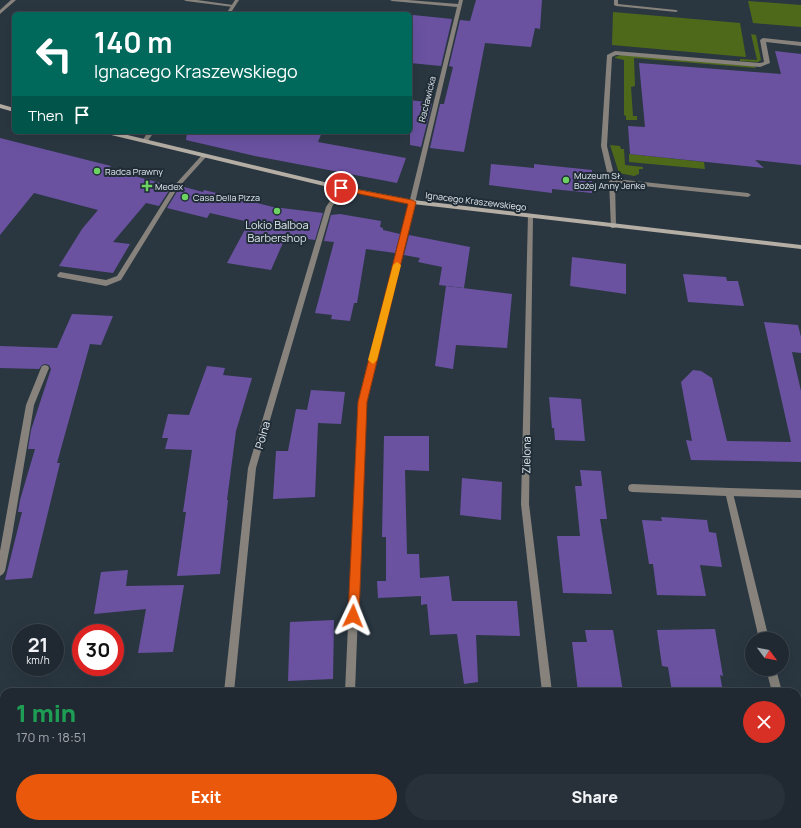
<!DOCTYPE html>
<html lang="en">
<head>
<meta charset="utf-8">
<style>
  :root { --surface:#202931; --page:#283139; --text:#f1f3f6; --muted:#a2a6ab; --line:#3d454d; --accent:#ea580c }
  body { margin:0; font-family:Manrope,sans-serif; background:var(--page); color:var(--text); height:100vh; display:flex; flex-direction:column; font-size:15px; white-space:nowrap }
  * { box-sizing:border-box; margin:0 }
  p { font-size:13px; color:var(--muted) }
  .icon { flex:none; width:22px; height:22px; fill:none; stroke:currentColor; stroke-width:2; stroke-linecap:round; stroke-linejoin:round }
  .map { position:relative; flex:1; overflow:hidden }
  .panel { position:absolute; left:0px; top:688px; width:801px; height:140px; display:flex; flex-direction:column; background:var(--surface); border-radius:12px 12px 0 0; box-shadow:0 4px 16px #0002,0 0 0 1px var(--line) }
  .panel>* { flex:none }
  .top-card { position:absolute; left:12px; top:12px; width:400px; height:122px; border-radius:6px; box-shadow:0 4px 16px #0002,0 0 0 1px var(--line); background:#00695c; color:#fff; overflow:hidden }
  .needle { width:26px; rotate:122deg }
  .controls { position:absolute; left:745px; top:632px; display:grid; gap:8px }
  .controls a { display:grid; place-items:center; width:44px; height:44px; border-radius:50%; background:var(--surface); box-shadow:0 4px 16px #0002,0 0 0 1px var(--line); font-size:20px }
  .speed { position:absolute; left:12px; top:624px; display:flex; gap:8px; font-size:20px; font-weight:700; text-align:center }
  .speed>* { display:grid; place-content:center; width:52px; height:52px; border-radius:50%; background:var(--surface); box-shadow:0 4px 16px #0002,0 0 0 1px var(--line); line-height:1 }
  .speed small { font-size:10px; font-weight:400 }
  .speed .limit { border:6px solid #d22; background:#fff; color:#111 }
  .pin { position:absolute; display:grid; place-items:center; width:34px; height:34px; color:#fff; margin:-17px; border:2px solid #fff; border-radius:50%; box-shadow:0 1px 4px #0007 }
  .me { position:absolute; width:44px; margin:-22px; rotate:2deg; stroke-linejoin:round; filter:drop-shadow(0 0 3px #0008) }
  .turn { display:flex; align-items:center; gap:14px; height:84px; padding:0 16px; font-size:18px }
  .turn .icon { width:52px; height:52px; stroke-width:2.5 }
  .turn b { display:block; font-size:28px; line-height:34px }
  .then { display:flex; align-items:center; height:38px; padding:0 16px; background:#0003; gap:8px; font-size:15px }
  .round { display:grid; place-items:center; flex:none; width:42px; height:42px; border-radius:21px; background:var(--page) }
  .overview { display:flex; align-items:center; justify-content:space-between; height:68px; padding:0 16px }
  h1 { font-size:24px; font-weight:800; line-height:30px; color:#1e9e55 }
  .primary-button { display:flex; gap:8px; margin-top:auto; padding:8px 16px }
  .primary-button a { flex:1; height:46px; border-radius:24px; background:var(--accent); color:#fff; font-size:16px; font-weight:800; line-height:46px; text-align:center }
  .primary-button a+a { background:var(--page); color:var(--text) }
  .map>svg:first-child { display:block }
  .green { fill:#4f691b }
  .building { fill:#6a52a1 }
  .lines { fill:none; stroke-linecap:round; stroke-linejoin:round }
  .lane { fill:#87837c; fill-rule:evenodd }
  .street { fill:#87837c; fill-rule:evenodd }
  .secondary { fill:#b5aea4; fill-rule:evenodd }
  .route { fill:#ea580c; stroke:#983908 }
  .slow { fill:#f59e0b }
  .poi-dot { fill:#6cd362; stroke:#212d36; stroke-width:1.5 }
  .labels { text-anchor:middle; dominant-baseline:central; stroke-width:4; stroke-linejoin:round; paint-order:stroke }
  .far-street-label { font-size:9px; fill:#e0e8ef; stroke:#212d36 }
  .far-poi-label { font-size:9px; fill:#e0e8ef; stroke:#212d36; text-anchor:start }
  .poi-label { font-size:11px; fill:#e0e8ef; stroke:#212d36 }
  .street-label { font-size:11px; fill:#e0e8ef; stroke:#212d36 }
</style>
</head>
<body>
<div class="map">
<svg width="801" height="828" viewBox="0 0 801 828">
  <rect width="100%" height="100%" fill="#2a3741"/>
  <g class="green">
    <path d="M 748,1 L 801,5 L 801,27 L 753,23 Z"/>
    <path d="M 613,12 L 740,23 L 746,57 L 612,45 Z"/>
    <path d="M 751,34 L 756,35 L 761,60 L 758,62 L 740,61 L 740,59 L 757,60 Z"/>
    <path d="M 621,55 L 754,66 L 756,68 L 634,58 L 635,86 L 631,87 L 633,116 L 637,116 L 637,120 L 626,120 L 626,116 L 624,115 L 624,60 L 615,58 L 615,57 Z"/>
    <path d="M 610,145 L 620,146 L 621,149 L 624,149 L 625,165 L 643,167 L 643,169 L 639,169 L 639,174 L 634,176 L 619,173 Z"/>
    <path d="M 629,154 L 704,162 L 705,169 L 629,162 Z"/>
  </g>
  <g class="building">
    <path d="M 476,0 L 542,0 L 540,29 L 535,28 L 531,47 L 485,43 L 464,152 L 430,148 L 440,104 L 444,104 L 453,67 L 449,66 L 460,20 L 470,21 Z"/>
    <path d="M 413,15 L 452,19 L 441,66 L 410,63 L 410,25 Z"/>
    <path d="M 775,51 L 801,54 L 801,165 L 755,160 L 764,168 L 630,154 L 628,126 L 645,127 L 639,63 L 781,74 Z"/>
    <path d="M 410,100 L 432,103 L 421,147 L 410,145 Z"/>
    <path d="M 187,132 L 322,132 L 318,142 L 406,158 L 397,183 L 255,156 L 186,140 Z"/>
    <path d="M 0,138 L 111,166 L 108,169 L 172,186 L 159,206 L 146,203 L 113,242 L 130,244 L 113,273 L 59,266 L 82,229 L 98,210 L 34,193 L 0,235 Z"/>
    <path d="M 491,164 L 534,168 L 534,164 L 592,170 L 592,193 L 552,189 L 552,193 L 489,185 Z"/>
    <path d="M 184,187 L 203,192 L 204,190 L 273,207 L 323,213 L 315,240 L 286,236 L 271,270 L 239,265 L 227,263 L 249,222 L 210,213 L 207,218 L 167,208 L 178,190 L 180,188 Z"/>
    <path d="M 340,214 L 381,221 L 380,227 L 383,228 L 383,230 L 400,234 L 395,253 L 366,249 L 357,303 L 354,303 L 350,321 L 331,319 L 332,315 L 315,313 L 334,242 L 324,241 L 331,215 Z"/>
    <path d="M 409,235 L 470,247 L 464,288 L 439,285 L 442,267 L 418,262 L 420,258 L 404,255 Z"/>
    <path d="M 572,257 L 626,264 L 626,294 L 570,286 Z"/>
    <path d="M 683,274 L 726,277 L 727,281 L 738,281 L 744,306 L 688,302 Z"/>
    <path d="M 446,286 L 512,294 L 507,348 L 456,345 L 453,369 L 435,366 Z"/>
    <path d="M 72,314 L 113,316 L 101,345 L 90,344 L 57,463 L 60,463 L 32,578 L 5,580 L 22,512 L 18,512 L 20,500 L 35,449 L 28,449 L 31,430 L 51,369 L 49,365 L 45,364 L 42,365 L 39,369 L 0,368 L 0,346 L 57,348 Z"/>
    <path d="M 764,322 L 798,325 L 801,337 L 801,353 L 792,352 L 801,391 L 801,462 L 691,460 L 686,440 L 692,441 L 681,382 L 693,370 L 701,371 L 712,378 L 727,441 L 791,442 Z"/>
    <path d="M 207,366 L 225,368 L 223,375 L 252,378 L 236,431 L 227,500 L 228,500 L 220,574 L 177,576 L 186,512 L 183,512 L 192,450 L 165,449 L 168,438 L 162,438 L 168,414 L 189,415 Z"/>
    <path d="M 311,390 L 345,392 L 341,424 L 318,423 L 315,497 L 273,499 L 276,451 L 288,451 L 296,409 L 307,410 Z"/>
    <path d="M 549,397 L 581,399 L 585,441 L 555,440 L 554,428 L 552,428 Z"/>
    <path d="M 384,436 L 429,436 L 429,471 L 405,470 L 407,554 L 419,554 L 420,578 L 449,576 L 452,601 L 517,601 L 520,636 L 476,635 L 478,682 L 464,684 L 457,634 L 430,635 L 427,604 L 421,605 L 421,596 L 378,598 L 377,581 L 386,581 L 386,537 L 382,537 Z"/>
    <path d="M 580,470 L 601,471 L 607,519 L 600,519 L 612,594 L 563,593 L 557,536 L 580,536 L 575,486 L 582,486 Z"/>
    <path d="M 462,478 L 502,482 L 501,520 L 460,515 Z"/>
    <path d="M 661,517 L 707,520 L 709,532 L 716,533 L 722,567 L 700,565 L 706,596 L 657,595 L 653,564 L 649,564 L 642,520 L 662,521 Z"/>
    <path d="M 128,570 L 126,586 L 184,585 L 173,652 L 138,653 L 146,609 L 94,614 L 101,572 Z"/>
    <path d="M 334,620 L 333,679 L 288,681 L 290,622 Z"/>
    <path d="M 715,629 L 723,676 L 720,675 L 723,692 L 672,692 L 668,667 L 662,666 L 657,630 Z"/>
    <path d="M 585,630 L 613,630 L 623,692 L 578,692 L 572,642 L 587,642 Z"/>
  </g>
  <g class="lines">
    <g class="lane">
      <path d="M 184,0 L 197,0 L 233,5 L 235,6 L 233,7 L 186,1 Z"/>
      <path d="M 614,0 L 618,0 L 618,4 L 676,10 L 678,11 L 676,12 L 616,6 L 614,5 Z"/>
      <path d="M 763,38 L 801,42 L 801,46 L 766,42 L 770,63 L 760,67 L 616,55 L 612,57 L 607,146 L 615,179 L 748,193 L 751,195 L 748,197 L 615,183 L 616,226 L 615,228 L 611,228 L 609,181 L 601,146 L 607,55 L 615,51 L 760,63 L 764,62 L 760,40 Z"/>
      <path d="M 204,154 L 207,156 L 206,157 L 177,189 L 121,280 L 106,286 L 58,277 L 57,275 L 60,272 L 106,280 L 117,276 L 173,187 L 202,155 Z"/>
      <path d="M 45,365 L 48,366 L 49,368 L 34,405 L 12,536 L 5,571 L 3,574 L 0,576 L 0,551 L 26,405 L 41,368 L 42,366 Z"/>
      <path d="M 729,488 L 801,490 L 801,498 L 729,496 L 726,495 L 725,492 L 726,489 Z"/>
    </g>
    <g class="street">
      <path d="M 11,0 L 16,0 L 0,14 L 0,10 Z"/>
      <path d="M 235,0 L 239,0 L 230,14 L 226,14 Z"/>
      <path d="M 390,0 L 408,0 L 458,4 L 459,0 L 463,0 L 411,220 L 366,402 L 355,692 L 345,692 L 358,402 L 405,220 L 457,7 L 392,1 Z"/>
      <path d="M 148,132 L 154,132 L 147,142 L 143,142 L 142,141 Z"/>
      <path d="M 341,186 L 344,188 L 332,207 L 256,468 L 234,692 L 224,692 L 248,468 L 326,207 L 339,187 Z"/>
      <path d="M 528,214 L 530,214 L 533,216 L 529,504 L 552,692 L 542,692 L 521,504 Z"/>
      <path d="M 632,484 L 729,488 L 732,489 L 769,639 L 759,639 L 726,496 L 632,492 L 629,491 L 628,488 L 629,485 Z"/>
      <path d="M 766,669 L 776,669 L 782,692 L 772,692 Z"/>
      <path d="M 797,773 L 801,775 L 801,800 L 797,799 Z"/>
      <rect x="210" y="824" width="12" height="4"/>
      <path d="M 559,824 L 571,824 L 572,828 L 560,828 Z"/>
    </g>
    <g class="secondary">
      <path d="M 0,104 L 14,108 L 14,112 L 0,108 Z"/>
      <path d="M 104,132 L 115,132 L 341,186 L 413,200 L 801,245 L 801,249 L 413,204 L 341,190 L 107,134 Z"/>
    </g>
  </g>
  <path class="route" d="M 339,186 L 412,200 L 416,202 L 367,402 L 359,616 L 357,620 L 353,621 L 349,620 L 348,616 L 358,402 L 408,204 L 341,190 L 339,190 Z"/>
  <path class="slow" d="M 397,262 L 401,265 L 377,360 L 373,364 L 368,360 L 393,265 Z"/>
  <g class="poi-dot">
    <circle cx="97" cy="171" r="4"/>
    <circle cx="566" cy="180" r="4"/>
    <path d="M145 180h4v4h4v4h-4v4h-4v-4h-4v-4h4z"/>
    <circle cx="185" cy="197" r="4"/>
    <circle cx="277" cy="211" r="4"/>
  </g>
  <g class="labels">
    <g class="far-street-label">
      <text transform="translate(427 99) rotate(-76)">Racławicka</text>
      <text transform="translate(476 201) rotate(7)">Ignacego Kraszewskiego</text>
    </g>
    <g class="far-poi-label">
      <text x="105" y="171">Radca Prawny</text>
      <text x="574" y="175">Muzeum Sł.<tspan x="574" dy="10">Bożej Anny Jenke</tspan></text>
      <text x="155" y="186">Medex</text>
      <text x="193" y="197">Casa Della Pizza</text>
    </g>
    <g class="poi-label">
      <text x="277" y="224">Lokio Balboa<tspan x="277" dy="13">Barbershop</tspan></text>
    </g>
    <g class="street-label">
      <text transform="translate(262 435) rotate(-74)">Polna</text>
      <text transform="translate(526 455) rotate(-89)">Zielona</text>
    </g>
  </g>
</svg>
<div class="controls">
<a><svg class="needle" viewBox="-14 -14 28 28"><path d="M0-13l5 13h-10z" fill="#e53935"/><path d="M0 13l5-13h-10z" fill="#a2a6ab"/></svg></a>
</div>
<div class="speed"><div>21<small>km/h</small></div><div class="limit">30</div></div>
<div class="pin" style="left:341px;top:188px;background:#d93025"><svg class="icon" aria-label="arrive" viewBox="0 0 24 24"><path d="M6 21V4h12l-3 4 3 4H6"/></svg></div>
<svg class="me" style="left:353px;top:616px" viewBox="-20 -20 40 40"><path d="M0-17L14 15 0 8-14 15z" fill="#ea580c" stroke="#fff" stroke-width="4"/></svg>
<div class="top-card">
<div class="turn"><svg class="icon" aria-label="left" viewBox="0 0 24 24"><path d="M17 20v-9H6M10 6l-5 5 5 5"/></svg><div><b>140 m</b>Ignacego Kraszewskiego</div></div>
<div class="then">Then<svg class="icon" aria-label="arrive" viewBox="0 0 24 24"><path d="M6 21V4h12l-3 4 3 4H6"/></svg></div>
</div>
<section class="panel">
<div class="overview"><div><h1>1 min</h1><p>170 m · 18:51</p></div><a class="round" style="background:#d93025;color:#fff"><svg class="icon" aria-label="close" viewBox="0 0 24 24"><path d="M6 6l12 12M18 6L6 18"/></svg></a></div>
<div class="primary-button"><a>Exit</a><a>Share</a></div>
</section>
</div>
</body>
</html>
